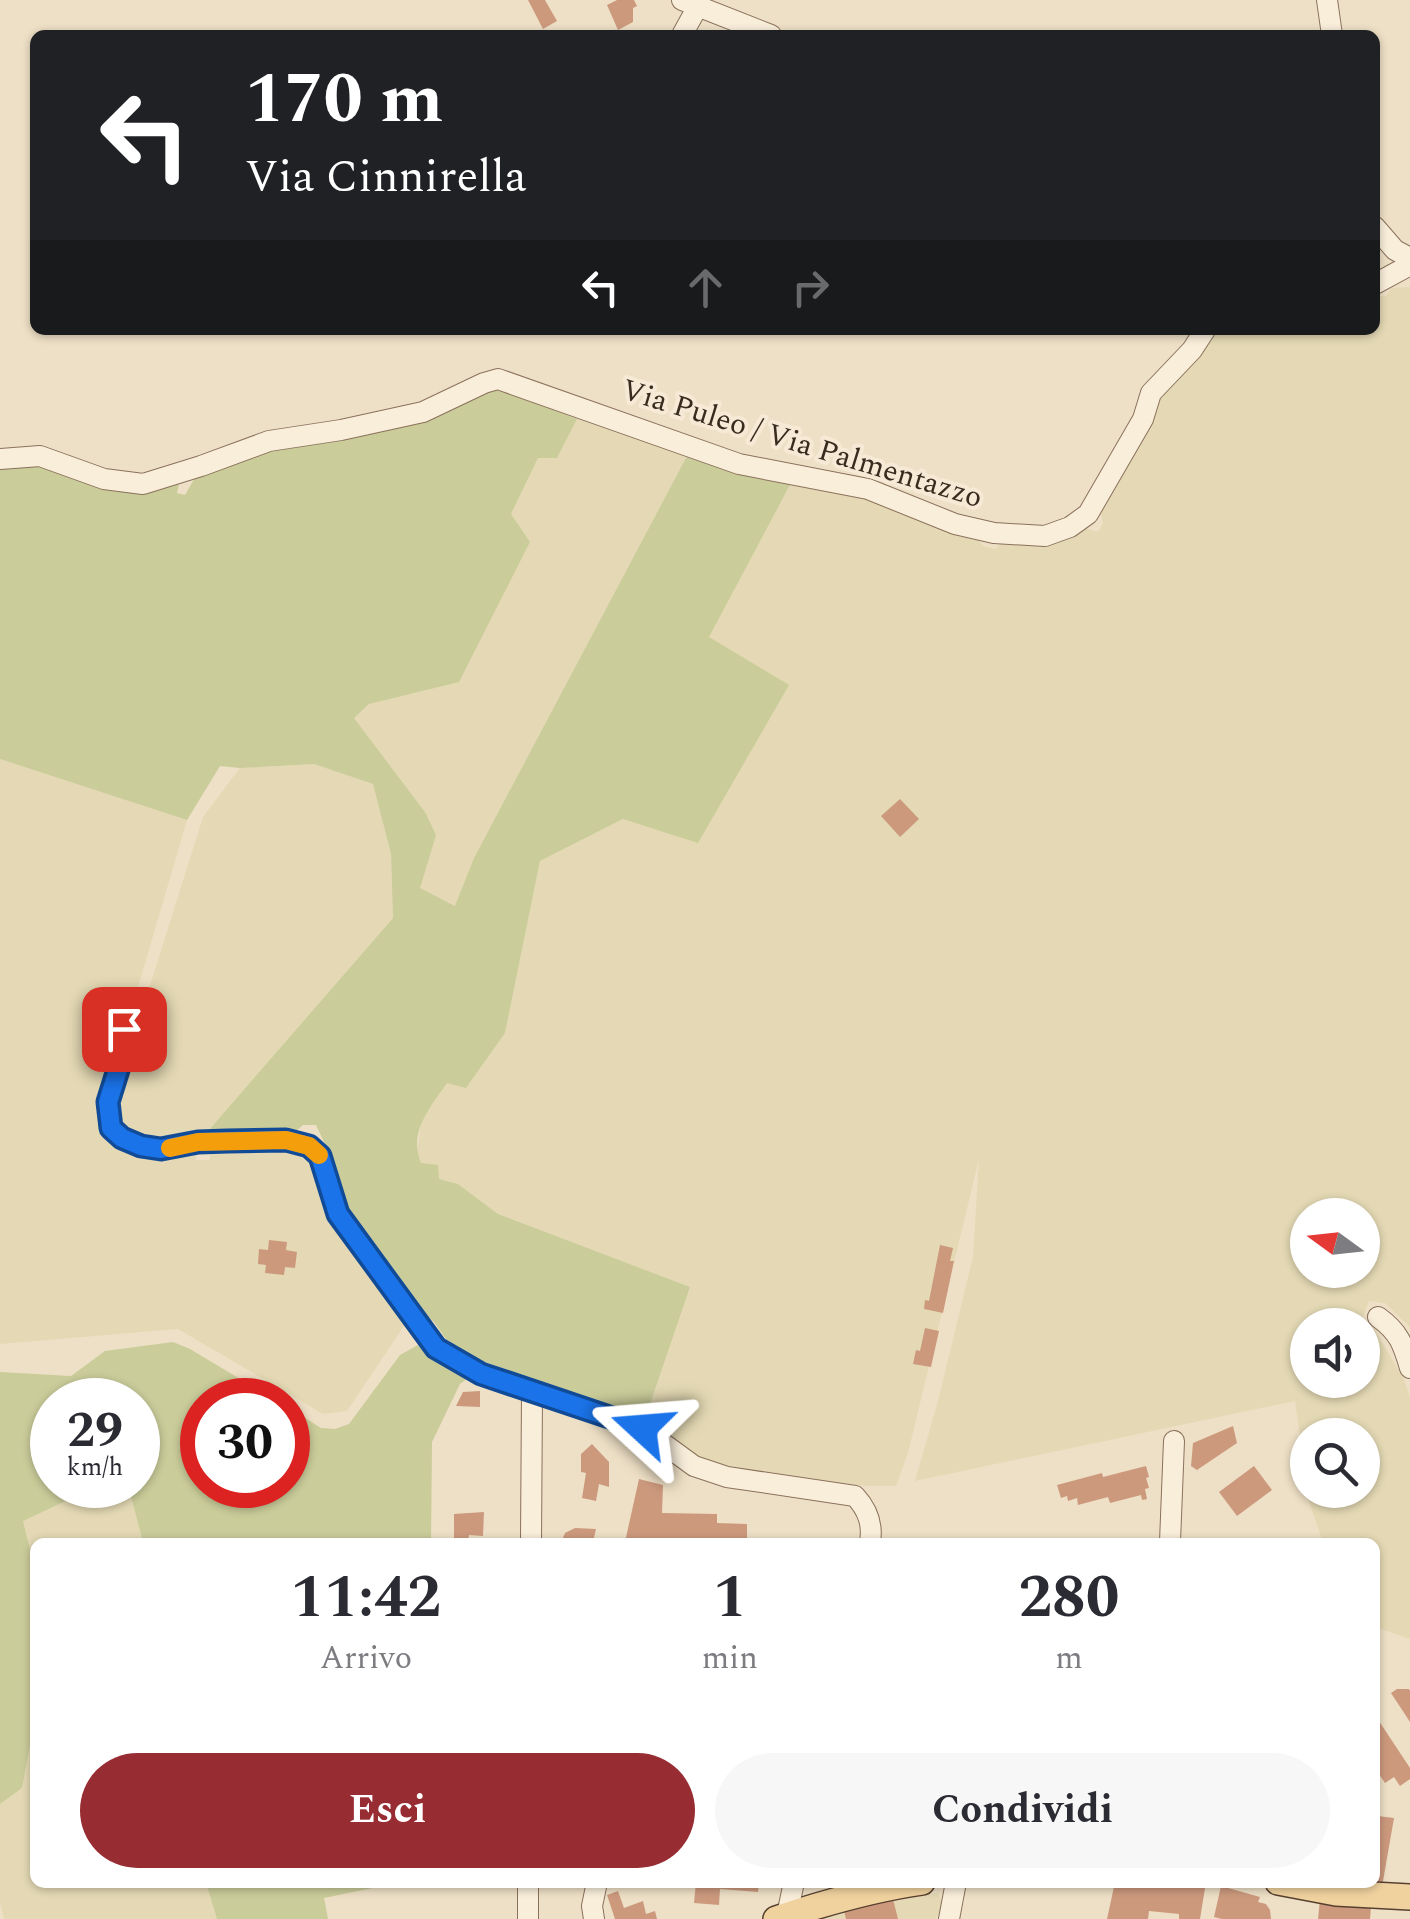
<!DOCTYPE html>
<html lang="it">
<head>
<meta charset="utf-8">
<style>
  :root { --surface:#fff; --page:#f7f7f7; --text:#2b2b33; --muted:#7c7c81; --accent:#982c33 }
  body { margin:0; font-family:Spectral,serif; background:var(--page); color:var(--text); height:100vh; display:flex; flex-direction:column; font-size:38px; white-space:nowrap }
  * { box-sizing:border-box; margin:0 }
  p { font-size:32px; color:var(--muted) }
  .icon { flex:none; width:55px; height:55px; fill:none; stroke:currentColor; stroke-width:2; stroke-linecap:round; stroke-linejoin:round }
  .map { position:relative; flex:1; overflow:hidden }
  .details { position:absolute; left:30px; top:1538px; width:1350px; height:350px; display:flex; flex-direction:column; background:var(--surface); border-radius:15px; box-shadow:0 2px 8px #0004 }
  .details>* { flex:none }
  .hud { position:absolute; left:30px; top:30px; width:1350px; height:305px; border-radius:15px; box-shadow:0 2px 8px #0004; background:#202124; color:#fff; overflow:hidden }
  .needle { width:65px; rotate:285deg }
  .fabs { position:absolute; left:1290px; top:1198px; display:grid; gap:20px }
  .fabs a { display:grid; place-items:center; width:90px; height:90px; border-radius:50%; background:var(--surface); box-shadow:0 2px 8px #0004; font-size:50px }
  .speed { position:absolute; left:30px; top:1378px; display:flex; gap:20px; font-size:50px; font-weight:700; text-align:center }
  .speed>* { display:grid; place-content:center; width:130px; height:130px; border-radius:50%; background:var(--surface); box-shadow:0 2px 8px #0004; line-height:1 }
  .speed small { font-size:25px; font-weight:400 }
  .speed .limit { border:15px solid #d22; background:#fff; color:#111 }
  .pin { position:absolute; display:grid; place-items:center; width:85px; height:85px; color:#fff; margin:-42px; border-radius:20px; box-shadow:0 5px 15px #0006 }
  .me { position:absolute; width:110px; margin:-55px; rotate:289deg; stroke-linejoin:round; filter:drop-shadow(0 0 8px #0008) }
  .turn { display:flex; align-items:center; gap:35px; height:210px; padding:0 50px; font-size:45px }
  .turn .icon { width:130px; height:130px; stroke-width:2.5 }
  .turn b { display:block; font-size:70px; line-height:85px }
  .lanes { display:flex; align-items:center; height:95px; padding:0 50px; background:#0003; justify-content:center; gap:50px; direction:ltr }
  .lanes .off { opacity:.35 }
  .eta { display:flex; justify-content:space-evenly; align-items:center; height:170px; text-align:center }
  .eta b { font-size:60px; font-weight:700; line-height:70px }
  .primary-button { display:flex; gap:20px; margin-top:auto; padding:20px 50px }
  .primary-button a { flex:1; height:115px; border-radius:60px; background:var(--accent); color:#fff; font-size:40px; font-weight:700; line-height:115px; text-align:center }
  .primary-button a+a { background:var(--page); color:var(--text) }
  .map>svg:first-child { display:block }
  .farmland { fill:#e4d9b4; fill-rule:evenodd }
  .green { fill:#cacc9a }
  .building { fill:#cc997d }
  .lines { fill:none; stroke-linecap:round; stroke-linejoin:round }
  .minor-casing { stroke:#8a715c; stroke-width:22 }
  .major-casing { stroke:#584030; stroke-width:28 }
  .minor { stroke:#f9eeda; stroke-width:20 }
  .major { stroke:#f0d29f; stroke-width:25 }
  .route-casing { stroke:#114b97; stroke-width:25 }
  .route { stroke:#1a73e8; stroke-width:18 }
  .slow { stroke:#f59e0b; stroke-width:18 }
  .labels { text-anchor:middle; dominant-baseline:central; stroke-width:8; stroke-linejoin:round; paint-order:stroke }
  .street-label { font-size:30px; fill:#3a2b1f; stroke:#f6ead6 }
</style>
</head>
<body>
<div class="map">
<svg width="1410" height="1919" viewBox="0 0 1410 1919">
  <rect width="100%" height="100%" fill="#eee0c6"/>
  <g class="farmland">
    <path d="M 1410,287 L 1410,1327 L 1385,1303 L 1369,1301 L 1361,1323 L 1374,1329 L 1404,1379 L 1410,1398 L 1410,1639 L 1375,1627 L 1375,1542 L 1323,1542 L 1307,1496 L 1309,1490 L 1362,1490 L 1362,1435 L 1308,1435 L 1307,1461 L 1303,1458 L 1295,1401 L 915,1481 L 938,1401 L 973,1257 L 979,1159 L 908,1453 L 896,1486 L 867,1486 L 771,1474 L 701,1460 L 646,1416 L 690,1287 L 498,1214 L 458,1184 L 439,1179 L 421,1164 L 417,1152 L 422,1118 L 447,1082 L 466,1088 L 505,1033 L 540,861 L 623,819 L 788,685 L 708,637 L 792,481 L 830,487 L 975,536 L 983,546 L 996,549 L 1003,540 L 1085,528 L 1098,532 L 1103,523 L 1100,509 L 1158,395 L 1214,330 L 1375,330 L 1375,296 L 1386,296 L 1391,288 ZM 1308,1215 L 1362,1215 L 1362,1270 L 1308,1270 ZM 1308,1325 L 1362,1325 L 1362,1380 L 1308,1380 Z"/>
    <path d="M 577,419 L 687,456 L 474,858 L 456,906 L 419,888 L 425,812 L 354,718 L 369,704 L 459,681 L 530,542 L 511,514 L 538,458 L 557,458 Z"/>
    <path d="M 0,759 L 187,820 L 129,1018 L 118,1021 L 120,1048 L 104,1130 L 180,1152 L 196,1153 L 196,1160 L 209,1160 L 213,1147 L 306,1150 L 408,1320 L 347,1411 L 323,1414 L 178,1329 L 0,1344 Z"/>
    <path d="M 314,764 L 373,784 L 391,854 L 393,918 L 208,1131 L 194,1130 L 184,1139 L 163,1144 L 120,1128 L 113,1103 L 203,817 L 240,768 Z"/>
    <path d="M 100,1485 L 128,1485 L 143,1542 L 35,1542 L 35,1569 L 23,1521 Z"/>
    <path d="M 35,1719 L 35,1882 L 206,1883 L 217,1919 L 4,1919 L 0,1903 L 0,1804 L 22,1788 Z"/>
    <path d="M 938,1893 L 941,1899 L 941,1910 L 936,1919 L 819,1919 L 893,1899 Z"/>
  </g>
  <g class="green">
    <path d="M 497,388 L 577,419 L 557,458 L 538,458 L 511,514 L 530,542 L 459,682 L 369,704 L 354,718 L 425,812 L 436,835 L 420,888 L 455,906 L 474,858 L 687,456 L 792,481 L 709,637 L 789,685 L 698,843 L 623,819 L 540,861 L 505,1033 L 466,1088 L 447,1083 C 430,1107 408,1133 421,1163 L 438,1165 L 439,1179 L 458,1184 L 498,1214 L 690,1287 L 646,1416 L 532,1382 L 462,1352 L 446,1339 L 434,1322 L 418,1307 L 347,1211 L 325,1144 L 316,1125 L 303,1125 L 295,1132 L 208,1131 L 393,918 L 391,854 L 373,784 L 314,764 L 240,768 L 220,766 L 187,820 L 0,759 L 0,465 L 24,462 L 169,486 L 179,484 L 177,493 L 185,495 L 197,474 L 269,448 Z"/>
    <path d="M 173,1342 L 190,1349 L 275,1400 L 202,1400 L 202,1485 L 288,1485 L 288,1407 L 321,1428 L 335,1429 L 349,1424 L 400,1355 L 418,1345 L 428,1354 L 471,1376 L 460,1384 L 432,1442 L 431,1542 L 143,1542 L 128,1485 L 138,1485 L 138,1400 L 52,1400 L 52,1485 L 100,1485 L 23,1521 L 35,1569 L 35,1719 L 22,1788 L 0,1804 L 0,1372 L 71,1376 L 105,1351 Z"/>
    <path d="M 206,1883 L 206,1882 L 397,1883 L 324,1898 L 328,1919 L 217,1919 Z"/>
  </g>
  <g class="building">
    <path d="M 528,0 L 545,0 L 557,21 L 543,29 Z"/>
    <path d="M 617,0 L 634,0 L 637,6 L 633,8 L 633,22 L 618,30 L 607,5 Z"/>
    <path d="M 900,799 L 919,819 L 900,837 L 881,816 Z"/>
    <path d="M 269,1240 L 287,1242 L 286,1250 L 297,1252 L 295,1268 L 285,1267 L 284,1275 L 265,1273 L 266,1265 L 258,1264 L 259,1249 L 268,1250 Z"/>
    <path d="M 940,1245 L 953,1248 L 950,1261 L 954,1261 L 943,1313 L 924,1309 L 925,1300 L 929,1301 Z"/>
    <path d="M 925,1328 L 939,1331 L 931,1367 L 913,1364 L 916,1350 L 920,1351 Z"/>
    <path d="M 480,1391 L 480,1407 L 456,1406 L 463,1392 Z"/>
    <path d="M 1233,1426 L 1237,1443 L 1197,1470 L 1191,1466 L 1193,1443 Z"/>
    <path d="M 592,1444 L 609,1462 L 609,1487 L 599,1484 L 596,1501 L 582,1498 L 586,1473 L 581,1472 L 581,1454 Z"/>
    <path d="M 1146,1466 L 1149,1477 L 1146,1478 L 1149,1488 L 1145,1489 L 1147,1499 L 1142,1500 L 1141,1495 L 1110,1503 L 1108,1497 L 1078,1505 L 1077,1498 L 1068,1501 L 1067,1496 L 1061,1498 L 1057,1485 L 1102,1473 L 1103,1477 Z"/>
    <path d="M 1254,1466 L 1272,1490 L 1237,1516 L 1219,1492 Z"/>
    <path d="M 639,1479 L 663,1485 L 662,1513 L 717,1514 L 717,1523 L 747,1524 L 747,1542 L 625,1542 Z"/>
    <path d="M 484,1512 L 483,1536 L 469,1535 L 468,1542 L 454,1542 L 454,1514 Z"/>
    <path d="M 575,1528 L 596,1529 L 593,1542 L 561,1542 L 565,1533 Z"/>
    <path d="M 1397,1689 L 1409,1689 L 1410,1691 L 1410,1722 L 1391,1693 Z"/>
    <path d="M 1375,1715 L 1410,1768 L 1410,1779 L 1400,1786 L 1394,1777 L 1385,1783 L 1375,1768 Z"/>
    <path d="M 1375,1813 L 1379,1813 L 1378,1816 L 1394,1818 L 1382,1887 L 1360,1882 L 1375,1882 Z"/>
    <path d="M 696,1882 L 759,1882 L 758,1892 L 720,1889 L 719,1905 L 694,1903 Z"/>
    <path d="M 1115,1882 L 1206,1882 L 1200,1919 L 1179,1919 L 1179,1914 L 1149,1911 L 1148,1919 L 1107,1919 Z"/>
    <path d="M 1221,1886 L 1260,1897 L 1258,1902 L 1266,1904 L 1270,1910 L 1271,1919 L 1222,1919 L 1214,1917 Z"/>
    <path d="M 618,1891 L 624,1908 L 643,1901 L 646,1914 L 655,1911 L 657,1919 L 615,1919 L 607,1895 Z"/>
    <path d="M 893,1899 L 898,1919 L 846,1919 L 844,1911 Z"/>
    <path d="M 1320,1899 L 1371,1907 L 1370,1919 L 1318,1919 Z"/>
  </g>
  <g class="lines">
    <defs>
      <g id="minor">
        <path d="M 682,0 L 771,35"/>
        <path d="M 1327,0 L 1332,35"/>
        <path d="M 682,35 L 698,6"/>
        <path d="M 1375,227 L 1395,250 L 1410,258"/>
        <path d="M 1375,284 L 1410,265"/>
        <path d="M 0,459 L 40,456 L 104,479 L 143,484 L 201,466 L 269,441 L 341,430 L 423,412 L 484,383 L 498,379 L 739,464 L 868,489 L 955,524 L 994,533 L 1045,536 L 1070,527 L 1088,514 L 1143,419 L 1151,393 L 1192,350 L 1205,330"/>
        <path d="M 124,1029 L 126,1044 L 107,1102 L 111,1128 L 122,1138 L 141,1146 L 161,1149 L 198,1142 L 287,1140 L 309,1146 L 319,1156 L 338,1214 L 436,1348 L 481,1374 L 642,1428 L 694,1466 L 727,1477 L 855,1496 C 868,1510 873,1524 870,1542"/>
        <path d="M 1378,1317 C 1399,1332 1403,1344 1410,1368"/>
        <path d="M 531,1542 L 532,1393"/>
        <path d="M 1170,1542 L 1174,1441"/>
        <path d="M 787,1915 L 794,1882"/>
        <path d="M 528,1919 L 528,1882"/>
        <path d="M 594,1919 L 592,1906 L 597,1882"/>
        <path d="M 949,1919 L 956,1882"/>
      </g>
      <g id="major">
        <path d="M 1278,1882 L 1336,1893 L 1410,1897"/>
        <path d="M 776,1919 C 824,1903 872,1889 922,1882"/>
      </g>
    </defs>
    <use href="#minor" class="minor-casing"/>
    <use href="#major" class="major-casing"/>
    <use href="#minor" class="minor"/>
    <use href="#major" class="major"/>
  </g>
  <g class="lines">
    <defs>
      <path id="route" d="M 124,1029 L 126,1044 L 108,1102 L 111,1128 L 122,1138 L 141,1146 L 161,1149 L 198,1142 L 228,1141 L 286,1140 L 309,1146 L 320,1156 L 338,1214 L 436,1348 L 481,1374 L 642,1428"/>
    </defs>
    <use href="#route" class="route-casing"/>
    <use href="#route" class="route"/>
    <path class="slow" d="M 170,1148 L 198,1142 L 286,1140 L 309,1146 L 319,1155"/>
  </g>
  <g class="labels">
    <g class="street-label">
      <text transform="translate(802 444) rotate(17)">Via Puleo / Via Palmentazzo</text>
    </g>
  </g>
</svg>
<div class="fabs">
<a><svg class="needle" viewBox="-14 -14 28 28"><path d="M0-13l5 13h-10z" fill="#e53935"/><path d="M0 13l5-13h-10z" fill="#7c7c81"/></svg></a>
<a><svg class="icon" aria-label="sound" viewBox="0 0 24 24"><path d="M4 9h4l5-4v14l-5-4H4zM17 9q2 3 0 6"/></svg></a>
<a><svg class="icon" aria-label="search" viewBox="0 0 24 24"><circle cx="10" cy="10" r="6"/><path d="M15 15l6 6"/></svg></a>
</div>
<div class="speed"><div>29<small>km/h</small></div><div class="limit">30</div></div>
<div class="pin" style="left:124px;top:1029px;background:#d93025"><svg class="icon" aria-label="arrive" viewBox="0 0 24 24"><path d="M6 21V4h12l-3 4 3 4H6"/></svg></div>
<svg class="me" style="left:642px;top:1428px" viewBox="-20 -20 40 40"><path d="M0-17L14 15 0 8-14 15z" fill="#1a73e8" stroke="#fff" stroke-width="4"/></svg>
<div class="hud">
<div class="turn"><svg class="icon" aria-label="left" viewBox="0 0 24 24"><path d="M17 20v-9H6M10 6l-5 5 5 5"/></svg><div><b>170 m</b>Via Cinnirella</div></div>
<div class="lanes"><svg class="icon" aria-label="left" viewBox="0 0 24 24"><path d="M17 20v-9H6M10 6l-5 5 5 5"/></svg><svg class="icon off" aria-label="ahead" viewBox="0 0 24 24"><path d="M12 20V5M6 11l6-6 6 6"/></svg><svg class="icon off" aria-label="right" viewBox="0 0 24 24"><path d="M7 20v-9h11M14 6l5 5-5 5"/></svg></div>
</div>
<section class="details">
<div class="eta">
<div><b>11:42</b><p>Arrivo</p></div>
<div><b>1</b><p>min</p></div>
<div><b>280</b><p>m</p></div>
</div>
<div class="primary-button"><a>Esci</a><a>Condividi</a></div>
</section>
</div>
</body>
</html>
